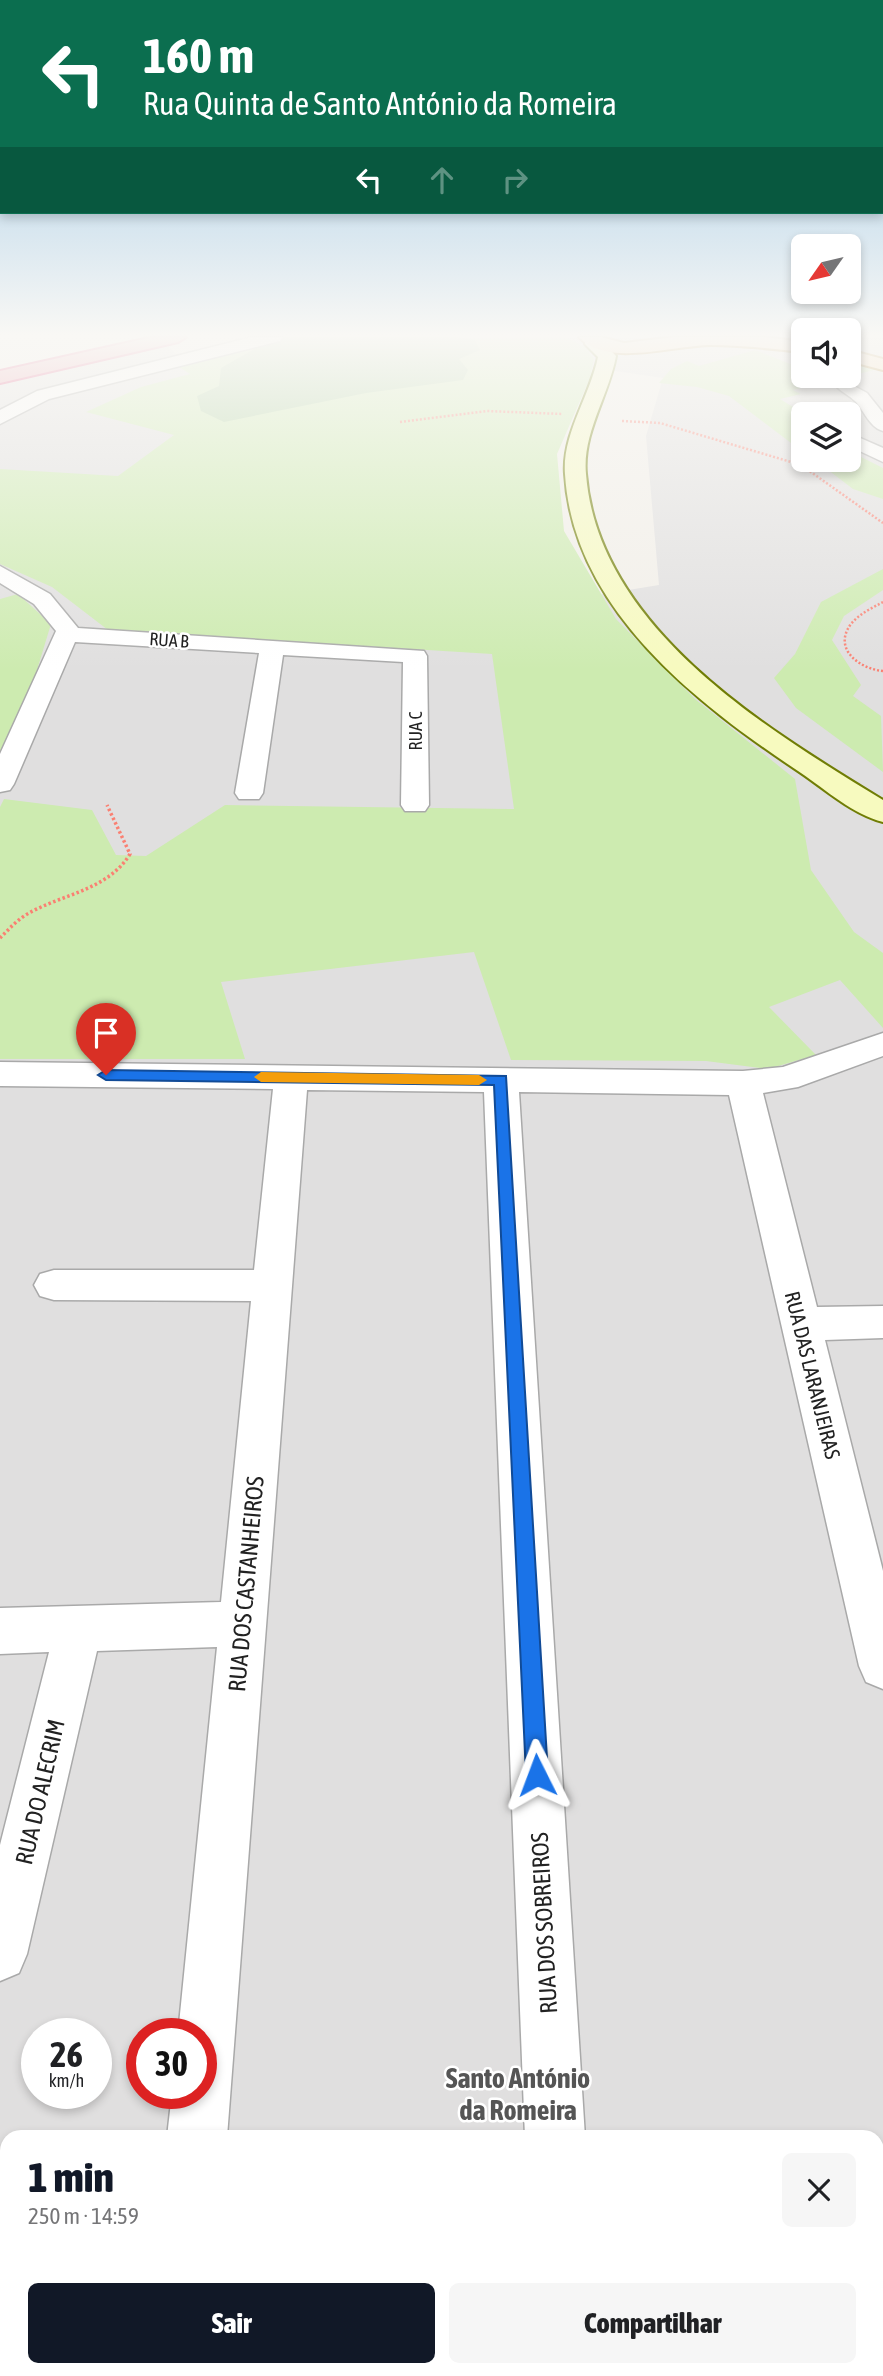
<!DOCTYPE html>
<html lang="pt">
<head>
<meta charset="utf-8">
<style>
  :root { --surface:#fff; --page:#f6f6f6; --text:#202124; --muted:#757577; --accent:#111827 }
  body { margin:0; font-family:"Asap Condensed",sans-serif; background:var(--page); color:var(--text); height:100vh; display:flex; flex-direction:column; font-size:26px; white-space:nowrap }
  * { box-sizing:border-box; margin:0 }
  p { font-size:23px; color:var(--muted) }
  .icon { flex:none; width:38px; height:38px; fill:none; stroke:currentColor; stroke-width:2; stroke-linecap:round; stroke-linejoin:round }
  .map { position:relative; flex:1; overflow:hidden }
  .details { position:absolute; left:0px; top:2130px; width:884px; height:247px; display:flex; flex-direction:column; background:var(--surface); border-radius:21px 21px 0 0; box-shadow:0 4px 10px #0003 }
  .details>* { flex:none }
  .top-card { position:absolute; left:0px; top:0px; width:884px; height:214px; box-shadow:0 4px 10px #0003; background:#0b6e4f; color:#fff; overflow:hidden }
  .needle { width:46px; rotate:236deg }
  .controls { position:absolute; left:791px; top:234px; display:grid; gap:14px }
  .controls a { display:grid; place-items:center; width:70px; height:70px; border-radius:10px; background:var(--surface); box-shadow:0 4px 10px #0003; font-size:35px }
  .speed { position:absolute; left:21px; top:2018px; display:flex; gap:14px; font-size:35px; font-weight:700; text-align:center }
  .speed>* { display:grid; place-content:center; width:91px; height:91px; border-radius:50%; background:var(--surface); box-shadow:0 4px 10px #0003; line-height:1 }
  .speed small { font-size:18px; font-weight:400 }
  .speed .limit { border:10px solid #d22; background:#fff; color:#111 }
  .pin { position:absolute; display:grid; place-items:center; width:60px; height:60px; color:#fff; margin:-72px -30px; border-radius:50% 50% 50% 0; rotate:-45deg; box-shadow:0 0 7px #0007 }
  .pin .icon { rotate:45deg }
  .me { position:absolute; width:77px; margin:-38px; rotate:357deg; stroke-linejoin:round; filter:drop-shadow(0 0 5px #0008) }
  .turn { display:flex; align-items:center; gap:24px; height:147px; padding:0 28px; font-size:32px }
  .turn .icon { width:91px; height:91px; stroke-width:2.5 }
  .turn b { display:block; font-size:49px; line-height:60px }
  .lanes { display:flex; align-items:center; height:66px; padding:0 28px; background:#0003; justify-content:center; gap:35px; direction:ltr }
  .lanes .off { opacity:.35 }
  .round { display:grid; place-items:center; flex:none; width:74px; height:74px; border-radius:10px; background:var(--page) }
  .head { display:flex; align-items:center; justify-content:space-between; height:119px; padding:0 28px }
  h1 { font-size:42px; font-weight:800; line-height:52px; color:var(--accent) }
  .primary-button { display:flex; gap:14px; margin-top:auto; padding:14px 28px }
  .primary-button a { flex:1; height:80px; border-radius:10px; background:var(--accent); color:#fff; font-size:28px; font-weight:800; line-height:80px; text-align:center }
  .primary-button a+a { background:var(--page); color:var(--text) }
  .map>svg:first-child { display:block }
  .residential { fill:#e0dfdf; fill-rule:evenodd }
  .grass { fill:#cdebb0 }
  .forest { fill:#add19e }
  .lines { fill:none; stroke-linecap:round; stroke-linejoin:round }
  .street-casing { stroke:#a9a9a9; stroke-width:3 }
  .secondary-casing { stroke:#707d05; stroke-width:4 }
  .primary-casing { stroke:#a06b00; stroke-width:4 }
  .highway-casing { stroke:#dc2a67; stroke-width:4 }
  .path-far1 { stroke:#fa8072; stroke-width:2.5; stroke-dasharray:2 2; stroke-linecap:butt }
  .path { stroke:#fa8072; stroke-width:3.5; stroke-dasharray:2.5 2.5; stroke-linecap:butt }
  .street { fill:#fff; fill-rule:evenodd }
  .secondary { fill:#f7fabf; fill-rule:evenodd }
  .primary { fill:#fcd6a4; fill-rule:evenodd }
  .highway { fill:#e892a2; fill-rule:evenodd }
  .route { fill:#1a73e8; stroke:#114b97; stroke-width:2 }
  .slow { fill:#f59e0b }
  .labels { text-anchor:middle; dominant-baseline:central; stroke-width:5; stroke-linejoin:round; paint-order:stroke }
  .far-street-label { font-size:18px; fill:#222; stroke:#fff }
  .street-label { font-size:21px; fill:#222; stroke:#fff }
  .near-street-label { font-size:24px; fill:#222; stroke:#fff }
  .near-neighbourhood-label { font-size:28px; font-weight:bold; fill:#555; stroke:#fff }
</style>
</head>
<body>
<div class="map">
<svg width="883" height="2376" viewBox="0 0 883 2376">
  <rect width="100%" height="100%" fill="#f2efe9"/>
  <path class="residential" d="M 539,337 L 803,337 L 803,376 L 849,376 L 849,337 L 883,337 L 883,2376 L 0,2376 L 0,381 L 163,343 L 243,409 L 567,600 L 659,585 L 646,436 L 663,378 L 568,364 ZM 803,415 L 849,415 L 849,460 L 803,460 ZM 37,2034 L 96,2034 L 96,2093 L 37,2093 ZM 142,2034 L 201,2034 L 201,2093 L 142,2093 ZM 7,2137 L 877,2137 L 877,2370 L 7,2370 Z"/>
  <g class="grass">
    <path d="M 566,337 L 585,347 L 594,359 L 590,378 L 557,454 L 564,531 L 616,619 L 695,699 L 795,779 L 811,870 L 854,932 L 883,953 L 883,1028 L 840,980 L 769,1007 L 816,1055 L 768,1069 L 706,1061 L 511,1060 L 474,952 L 221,982 L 245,1059 L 0,1059 L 0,807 L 4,799 L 92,810 L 116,855 L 146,856 L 225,805 L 514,809 L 492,654 L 108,630 L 52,587 L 0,564 L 0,469 L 118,476 L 174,435 L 86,412 L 141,387 L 190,374 L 176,365 L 282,338 Z"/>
    <path d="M 755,350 L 803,369 L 803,376 L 849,376 L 849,359 L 878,369 L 793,390 L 801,394 L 780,399 L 806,415 L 803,422 L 795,424 L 803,429 L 803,452 L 729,396 L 697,387 L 659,383 L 671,369 L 687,361 L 699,366 Z"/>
    <path d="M 849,451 L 883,468 L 883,499 L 853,489 L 815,460 L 849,460 Z"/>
    <path d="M 883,569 L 883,590 L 844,616 L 832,640 L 861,685 L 853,696 L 881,716 L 883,772 L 796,708 L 774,678 L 795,654 L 821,602 Z"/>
    <path d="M 18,594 L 51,624 L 23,716 L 0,759 L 0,599 Z"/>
  </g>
  <path class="forest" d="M 283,337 L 458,337 L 475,340 L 480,350 L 459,359 L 468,370 L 463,380 L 366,393 L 224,422 L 201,411 L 197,396 L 219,386 L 221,368 L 268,341 Z"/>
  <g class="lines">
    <defs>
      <g id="street">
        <path d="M 252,337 L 282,337 L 280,341 L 49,399 L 0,424 L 0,410 L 37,391 Z"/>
        <path d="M 845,381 L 867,393 L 883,413 L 883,431 C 869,427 864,410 855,401 C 849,395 841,392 836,386 Z"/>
        <path d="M 849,433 L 883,448 L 883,462 L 849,446 Z"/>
        <path d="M 0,566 L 50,594 L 78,628 L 424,651 L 427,656 L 429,805 L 425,811 L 405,811 L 401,805 L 403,662 L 283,655 L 263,793 L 259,799 L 239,799 L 235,793 L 259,653 L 75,642 L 14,784 L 10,790 L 0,792 L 0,754 L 56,631 L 34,604 L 0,583 Z"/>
        <path d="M 883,1033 L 883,1056 L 798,1087 L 763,1093 L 817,1307 L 883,1306 L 883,1338 L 825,1340 L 883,1571 L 883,1689 L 866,1682 L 859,1666 L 729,1095 L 519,1092 L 585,2137 L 525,2137 L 484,1092 L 307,1090 L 227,2137 L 167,2137 L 172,2093 L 201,2093 L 201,2034 L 178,2034 L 217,1647 L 97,1651 L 27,1954 L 19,1973 L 0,1981 L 0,1845 L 49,1652 L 0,1654 L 0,1608 L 221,1602 L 251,1301 L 54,1300 L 40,1296 L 34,1285 L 40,1274 L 54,1270 L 254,1270 L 273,1089 L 0,1086 L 0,1062 L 743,1071 L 783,1067 Z"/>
        <rect x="877" y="2205" width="6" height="62"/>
        <path d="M 145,2370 L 209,2370 L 208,2376 L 144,2376 Z"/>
        <rect x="535" y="2370" width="64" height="6"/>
      </g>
      <path id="secondary" d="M 584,337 L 598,337 L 616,356 C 609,395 582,433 586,474 C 598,627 765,728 883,800 L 883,822 C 854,815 826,790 801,773 C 697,704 573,609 565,474 C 562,434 590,396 598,357 L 585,344 Z"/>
      <g id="primary">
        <path d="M 579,337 L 601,337 L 624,343 L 674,337 L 765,337 L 803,342 L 803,352 C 772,349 742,345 711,345 C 675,345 606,368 579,337 Z"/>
        <path d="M 849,350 L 883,359 L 883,370 L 849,361 Z"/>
      </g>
      <path id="highway" d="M 153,337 L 186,337 L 178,342 L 0,383 L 0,371 Z"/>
    </defs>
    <use href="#street" class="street-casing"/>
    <use href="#secondary" class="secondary-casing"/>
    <use href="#primary" class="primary-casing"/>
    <use href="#highway" class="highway-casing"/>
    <g class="path-far1">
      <path d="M 622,421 L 660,423 L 801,465 L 883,523"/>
      <path d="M 400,422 L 487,411 L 563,414"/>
      <path d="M 883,602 C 872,608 859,614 851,624 C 832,649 860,669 883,671"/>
    </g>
    <path class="path" d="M 0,938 C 9,929 18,919 29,913 C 63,894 108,890 130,854 L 107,805"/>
    <use href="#street" class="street"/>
    <use href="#secondary" class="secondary"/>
    <use href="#primary" class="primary"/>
    <use href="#highway" class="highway"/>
  </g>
  <linearGradient id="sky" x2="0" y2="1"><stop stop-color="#8fc0e4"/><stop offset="0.5" stop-color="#f9f8f5"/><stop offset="1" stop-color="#f9f8f5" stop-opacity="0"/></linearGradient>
  <rect width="883" height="670" fill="url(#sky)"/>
  <path class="route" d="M 106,1070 L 506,1076 L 548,1775 L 544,1783 L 537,1786 L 529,1783 L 526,1775 L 494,1085 L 106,1080 L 98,1075 Z"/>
  <path class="slow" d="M 261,1072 L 479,1075 L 487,1080 L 479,1085 L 261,1082 L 254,1077 Z"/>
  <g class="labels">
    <g class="far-street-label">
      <text transform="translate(169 640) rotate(4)">RUA B</text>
      <text transform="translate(415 731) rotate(-90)">RUA C</text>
    </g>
    <g class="street-label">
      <text transform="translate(813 1375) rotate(76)">RUA DAS LARANJEIRAS</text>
    </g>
    <g class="near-street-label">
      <text transform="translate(246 1584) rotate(-85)">RUA DOS CASTANHEIROS</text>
      <text transform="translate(40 1792) rotate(-77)">RUA DO ALECRIM</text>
      <text transform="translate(544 1923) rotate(-93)">RUA DOS SOBREIROS</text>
    </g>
    <g class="near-neighbourhood-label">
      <text x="518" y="2078">Santo António<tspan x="518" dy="32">da Romeira</tspan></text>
    </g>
  </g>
</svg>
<div class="controls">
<a><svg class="needle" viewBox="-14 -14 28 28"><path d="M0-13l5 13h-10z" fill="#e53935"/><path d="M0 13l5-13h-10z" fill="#757577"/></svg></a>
<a><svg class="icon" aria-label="sound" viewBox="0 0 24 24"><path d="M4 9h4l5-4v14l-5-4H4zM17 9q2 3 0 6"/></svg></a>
<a><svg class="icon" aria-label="layers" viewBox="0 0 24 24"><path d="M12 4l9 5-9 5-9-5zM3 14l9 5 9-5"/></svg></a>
</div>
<div class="speed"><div>26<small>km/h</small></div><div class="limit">30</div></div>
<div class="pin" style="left:106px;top:1075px;background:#d93025"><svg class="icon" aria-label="arrive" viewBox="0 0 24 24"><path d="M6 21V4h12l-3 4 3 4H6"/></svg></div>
<svg class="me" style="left:537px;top:1775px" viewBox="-20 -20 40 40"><path d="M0-17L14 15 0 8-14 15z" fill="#1a73e8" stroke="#fff" stroke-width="4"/></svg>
<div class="top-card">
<div class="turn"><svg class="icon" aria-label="left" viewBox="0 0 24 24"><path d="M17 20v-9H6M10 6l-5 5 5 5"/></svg><div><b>160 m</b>Rua Quinta de Santo António da Romeira</div></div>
<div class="lanes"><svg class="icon" aria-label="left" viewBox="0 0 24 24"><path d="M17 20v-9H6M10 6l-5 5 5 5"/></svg><svg class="icon off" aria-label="ahead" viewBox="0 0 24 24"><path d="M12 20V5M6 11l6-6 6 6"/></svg><svg class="icon off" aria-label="right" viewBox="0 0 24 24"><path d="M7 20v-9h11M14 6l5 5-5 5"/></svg></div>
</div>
<section class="details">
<div class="head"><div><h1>1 min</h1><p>250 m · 14:59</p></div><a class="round"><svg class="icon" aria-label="close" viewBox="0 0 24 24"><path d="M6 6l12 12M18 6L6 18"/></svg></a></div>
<div class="primary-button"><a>Sair</a><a>Compartilhar</a></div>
</section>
</div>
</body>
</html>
